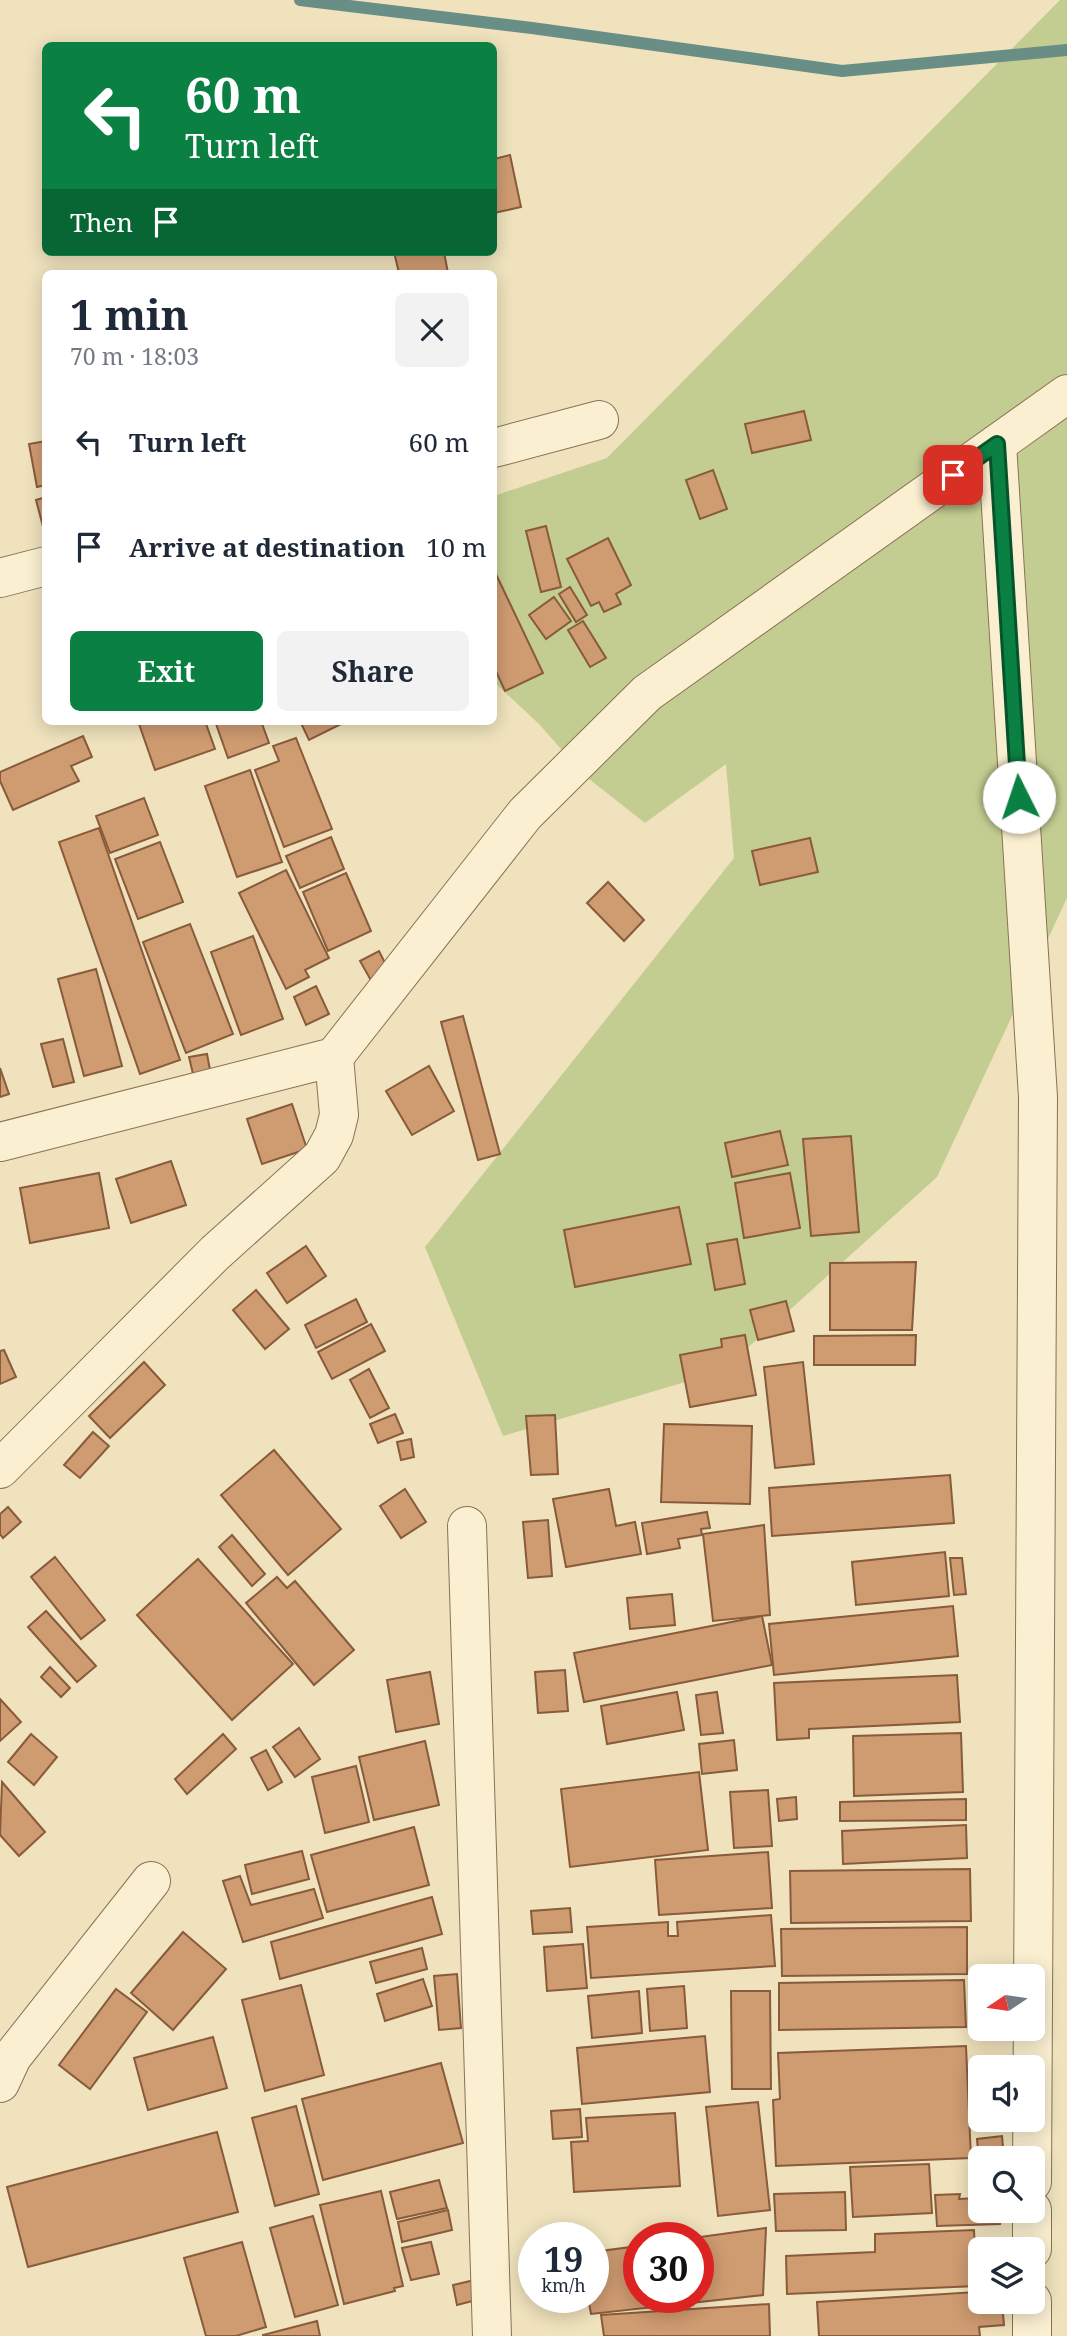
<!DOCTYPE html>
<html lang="en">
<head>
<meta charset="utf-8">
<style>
  :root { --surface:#fff; --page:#f2f2f3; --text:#1f2937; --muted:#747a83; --accent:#0b8043 }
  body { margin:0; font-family:"Noto Serif",serif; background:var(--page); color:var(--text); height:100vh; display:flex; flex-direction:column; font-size:26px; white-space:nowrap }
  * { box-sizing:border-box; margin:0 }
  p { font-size:23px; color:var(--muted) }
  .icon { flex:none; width:38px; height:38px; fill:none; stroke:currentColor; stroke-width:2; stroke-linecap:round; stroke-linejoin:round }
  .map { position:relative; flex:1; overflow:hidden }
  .sheet { position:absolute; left:42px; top:270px; width:455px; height:455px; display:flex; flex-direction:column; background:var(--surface); border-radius:10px; box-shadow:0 4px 18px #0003 }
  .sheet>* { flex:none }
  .banner { position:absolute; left:42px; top:42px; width:455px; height:214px; border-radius:10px; box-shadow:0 4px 18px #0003; background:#0b8043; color:#fff; overflow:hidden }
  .needle { width:46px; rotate:257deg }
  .controls { position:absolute; left:968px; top:1964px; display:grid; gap:14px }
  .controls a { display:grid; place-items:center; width:77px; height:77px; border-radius:10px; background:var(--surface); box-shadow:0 4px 18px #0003; font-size:35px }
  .speed { position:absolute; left:518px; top:2222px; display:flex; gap:14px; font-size:35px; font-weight:700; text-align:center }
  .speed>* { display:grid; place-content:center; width:91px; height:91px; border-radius:50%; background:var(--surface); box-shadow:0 4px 18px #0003; line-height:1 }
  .speed small { font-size:18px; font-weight:400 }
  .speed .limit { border:10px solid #d22; background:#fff; color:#111 }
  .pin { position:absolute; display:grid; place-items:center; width:60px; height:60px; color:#fff; margin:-30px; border-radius:14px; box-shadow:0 4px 10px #0006 }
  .me { position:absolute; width:77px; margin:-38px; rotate:356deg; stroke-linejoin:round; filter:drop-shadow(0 0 5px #0008) }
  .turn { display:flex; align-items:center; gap:24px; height:147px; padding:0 28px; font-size:32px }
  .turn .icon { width:91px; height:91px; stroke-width:2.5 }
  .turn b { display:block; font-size:49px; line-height:60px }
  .then { display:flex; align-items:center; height:66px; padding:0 28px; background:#0003; gap:14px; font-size:26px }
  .round { display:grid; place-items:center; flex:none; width:74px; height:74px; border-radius:10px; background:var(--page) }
  .summary { display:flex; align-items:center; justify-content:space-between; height:119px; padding:0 28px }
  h1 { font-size:42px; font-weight:700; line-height:52px }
  .primary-button { display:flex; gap:14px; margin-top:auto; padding:14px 28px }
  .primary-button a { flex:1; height:80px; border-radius:10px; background:var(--accent); color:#fff; font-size:28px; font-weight:700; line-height:80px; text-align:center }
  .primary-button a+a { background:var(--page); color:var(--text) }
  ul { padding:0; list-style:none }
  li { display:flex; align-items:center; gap:21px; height:105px; padding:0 28px }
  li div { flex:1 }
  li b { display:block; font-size:26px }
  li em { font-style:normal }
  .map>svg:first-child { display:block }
  .green { fill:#c4cd91 }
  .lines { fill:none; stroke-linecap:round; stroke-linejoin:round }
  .stream { stroke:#688e86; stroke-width:12 }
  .building { fill:#cf9b71; stroke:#885b3b; stroke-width:2 }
  .minor-casing { stroke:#887256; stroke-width:40 }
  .minor { stroke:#faefd0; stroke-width:38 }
  .route-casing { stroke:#07532c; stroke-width:18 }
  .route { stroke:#0b8043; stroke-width:12 }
</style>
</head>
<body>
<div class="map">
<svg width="1067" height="2336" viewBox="0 0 1067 2336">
  <rect width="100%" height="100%" fill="#efe2bd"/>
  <path class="green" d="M 1060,0 L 1067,0 L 1067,898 L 937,1177 L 722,1371 L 503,1436 L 425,1247 L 734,858 L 726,764 L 645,823 L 584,775 L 539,724 L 494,682 L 494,496 L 607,458 Z"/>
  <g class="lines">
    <path class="stream" d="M 300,0 L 532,28 L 842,71 L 1067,50"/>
  </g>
  <g class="building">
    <path d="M 510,155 L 521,207 L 494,213 L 494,159 Z"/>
    <path d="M 394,252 L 444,252 L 448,273 L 399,273 Z"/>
    <path d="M 804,411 L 811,440 L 752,453 L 745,424 Z"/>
    <path d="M 46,441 L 46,485 L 37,487 L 29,444 Z"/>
    <path d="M 713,470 L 727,509 L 700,519 L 686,480 Z"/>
    <path d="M 46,497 L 46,538 L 36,500 Z"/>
    <path d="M 546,526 L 561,587 L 541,592 L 526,531 Z"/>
    <path d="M 608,538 L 631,585 L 616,594 L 621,604 L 604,612 L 599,602 L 591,606 L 567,559 Z"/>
    <path d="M 494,570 L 543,673 L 505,691 L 494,667 Z"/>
    <path d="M 570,587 L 587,615 L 576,622 L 559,594 Z"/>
    <path d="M 554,597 L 571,621 L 546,639 L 529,615 Z"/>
    <path d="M 583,621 L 606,658 L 590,667 L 568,630 Z"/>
    <path d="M 138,721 L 205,721 L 215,749 L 155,770 Z"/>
    <path d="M 215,721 L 261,721 L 269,743 L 228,758 Z"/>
    <path d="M 300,721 L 347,721 L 309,740 Z"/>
    <path d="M 83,736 L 92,757 L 71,766 L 79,781 L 13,810 L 0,781 L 0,772 Z"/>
    <path d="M 296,738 L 332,829 L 284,847 L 255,770 L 279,761 L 273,746 Z"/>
    <path d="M 250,770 L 282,862 L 237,877 L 205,786 Z"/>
    <path d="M 144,798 L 158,835 L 110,853 L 96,816 Z"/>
    <path d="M 99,828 L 180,1060 L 140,1074 L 59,842 Z"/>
    <path d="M 331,837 L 344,869 L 300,888 L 286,856 Z"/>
    <path d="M 810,838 L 818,872 L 760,885 L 752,851 Z"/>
    <path d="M 160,842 L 183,902 L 138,919 L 115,859 Z"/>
    <path d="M 286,870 L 329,958 L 305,970 L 309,977 L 286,989 L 239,893 Z"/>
    <path d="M 346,873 L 371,931 L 328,951 L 303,892 Z"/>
    <path d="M 608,882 L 644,920 L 624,941 L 587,903 Z"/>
    <path d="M 190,924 L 233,1034 L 186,1053 L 143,942 Z"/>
    <path d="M 253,936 L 283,1019 L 241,1035 L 211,952 Z"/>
    <path d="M 379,951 L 391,975 L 373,984 L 360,961 Z"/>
    <path d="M 96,969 L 122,1066 L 84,1076 L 58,979 Z"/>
    <path d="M 316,986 L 329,1014 L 306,1025 L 294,997 Z"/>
    <path d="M 463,1016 L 500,1154 L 478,1160 L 441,1022 Z"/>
    <path d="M 63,1039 L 74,1082 L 53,1087 L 41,1044 Z"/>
    <path d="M 207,1054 L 211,1075 L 194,1078 L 189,1057 Z"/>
    <path d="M 429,1066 L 454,1111 L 412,1135 L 386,1091 Z"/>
    <path d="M 0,1068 L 9,1094 L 0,1097 Z"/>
    <path d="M 292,1104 L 307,1149 L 262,1164 L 247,1119 Z"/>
    <path d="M 780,1131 L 788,1165 L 732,1177 L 725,1143 Z"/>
    <path d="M 851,1136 L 859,1232 L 811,1236 L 803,1139 Z"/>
    <path d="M 171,1161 L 186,1205 L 131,1223 L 116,1179 Z"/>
    <path d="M 99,1173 L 109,1228 L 30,1243 L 20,1188 Z"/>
    <path d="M 790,1173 L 800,1228 L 744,1238 L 735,1183 Z"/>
    <path d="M 679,1207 L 691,1264 L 575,1287 L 564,1230 Z"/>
    <path d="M 737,1239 L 745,1284 L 715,1290 L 707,1244 Z"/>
    <path d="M 306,1246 L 326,1276 L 287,1303 L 267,1273 Z"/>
    <path d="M 916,1262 L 912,1330 L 830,1330 L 830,1263 Z"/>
    <path d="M 256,1290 L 289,1329 L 265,1349 L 233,1310 Z"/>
    <path d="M 356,1299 L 367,1322 L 316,1348 L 305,1325 Z"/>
    <path d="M 786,1301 L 794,1331 L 758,1340 L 750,1310 Z"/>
    <path d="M 371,1324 L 385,1351 L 332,1379 L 318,1352 Z"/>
    <path d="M 745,1335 L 756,1395 L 690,1407 L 680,1355 L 722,1347 L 721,1339 Z"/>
    <path d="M 916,1335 L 915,1365 L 814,1365 L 814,1336 Z"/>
    <path d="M 4,1350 L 16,1377 L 0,1384 L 0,1351 Z"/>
    <path d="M 144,1362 L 165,1385 L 110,1438 L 89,1416 Z"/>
    <path d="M 803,1362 L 814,1464 L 775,1468 L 764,1367 Z"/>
    <path d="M 369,1369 L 389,1408 L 370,1418 L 350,1380 Z"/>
    <path d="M 395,1414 L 403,1433 L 378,1443 L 370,1424 Z"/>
    <path d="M 555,1415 L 558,1474 L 531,1475 L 526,1416 Z"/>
    <path d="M 664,1424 L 752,1426 L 750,1504 L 661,1502 Z"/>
    <path d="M 93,1432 L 109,1446 L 80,1478 L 64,1465 Z"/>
    <path d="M 411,1439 L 414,1457 L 401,1460 L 397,1442 Z"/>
    <path d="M 274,1450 L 341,1529 L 288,1575 L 221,1495 Z"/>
    <path d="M 950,1475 L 954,1523 L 772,1536 L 769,1488 Z"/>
    <path d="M 405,1489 L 426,1522 L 401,1538 L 380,1506 Z"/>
    <path d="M 609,1489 L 616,1526 L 635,1522 L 641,1554 L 566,1567 L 553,1499 Z"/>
    <path d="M 8,1507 L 21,1522 L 3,1538 L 0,1534 L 0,1514 Z"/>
    <path d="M 707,1512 L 710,1528 L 701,1529 L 702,1535 L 678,1539 L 680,1548 L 647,1554 L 642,1523 Z"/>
    <path d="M 548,1520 L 552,1576 L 528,1578 L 523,1522 Z"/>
    <path d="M 764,1525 L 770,1615 L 713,1621 L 703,1534 Z"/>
    <path d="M 232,1535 L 265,1574 L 252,1586 L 219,1547 Z"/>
    <path d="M 945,1552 L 949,1596 L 856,1605 L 852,1562 Z"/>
    <path d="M 55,1557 L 105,1620 L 81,1639 L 31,1577 Z"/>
    <path d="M 950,1558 L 962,1558 L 966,1594 L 954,1595 Z"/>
    <path d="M 198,1559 L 293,1664 L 232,1720 L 137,1615 Z"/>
    <path d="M 277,1577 L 287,1588 L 295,1581 L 354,1650 L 314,1685 L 246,1603 Z"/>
    <path d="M 672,1594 L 675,1625 L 630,1629 L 627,1598 Z"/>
    <path d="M 953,1606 L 958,1656 L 774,1675 L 769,1624 Z"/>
    <path d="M 46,1611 L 96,1666 L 77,1682 L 28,1627 Z"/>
    <path d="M 762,1616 L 772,1665 L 584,1702 L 574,1653 Z"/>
    <path d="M 50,1667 L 70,1688 L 61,1697 L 41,1677 Z"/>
    <path d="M 565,1670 L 568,1711 L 538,1713 L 535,1672 Z"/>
    <path d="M 430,1672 L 439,1724 L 396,1732 L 387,1680 Z"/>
    <path d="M 957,1675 L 960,1722 L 809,1729 L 809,1738 L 777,1740 L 774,1683 Z"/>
    <path d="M 677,1692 L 684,1730 L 607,1744 L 601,1706 Z"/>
    <path d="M 717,1692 L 723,1733 L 701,1735 L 696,1695 Z"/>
    <path d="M 0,1699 L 21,1722 L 0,1741 Z"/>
    <path d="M 299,1728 L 320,1759 L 295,1777 L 273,1747 Z"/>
    <path d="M 961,1733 L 963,1792 L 854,1796 L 853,1736 Z"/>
    <path d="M 31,1734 L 57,1757 L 34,1785 L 8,1762 Z"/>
    <path d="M 223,1734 L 236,1749 L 187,1794 L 175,1779 Z"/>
    <path d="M 734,1740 L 737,1770 L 702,1774 L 699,1744 Z"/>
    <path d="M 425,1741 L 439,1805 L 374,1820 L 359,1757 Z"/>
    <path d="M 266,1750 L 282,1782 L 268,1790 L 251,1758 Z"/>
    <path d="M 356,1766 L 369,1822 L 325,1833 L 312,1777 Z"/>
    <path d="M 699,1772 L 708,1850 L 570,1867 L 561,1789 Z"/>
    <path d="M 2,1782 L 45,1832 L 19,1856 L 0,1835 Z"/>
    <path d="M 768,1790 L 772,1846 L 734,1848 L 730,1792 Z"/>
    <path d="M 796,1797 L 797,1819 L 779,1821 L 777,1799 Z"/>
    <path d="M 966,1799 L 966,1820 L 840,1821 L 840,1802 Z"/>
    <path d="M 966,1825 L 967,1858 L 843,1864 L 842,1831 Z"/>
    <path d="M 414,1827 L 429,1885 L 327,1912 L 311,1855 Z"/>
    <path d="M 302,1851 L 309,1879 L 252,1894 L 245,1865 Z"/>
    <path d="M 768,1852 L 772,1908 L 659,1915 L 655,1860 Z"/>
    <path d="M 970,1869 L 971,1921 L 791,1923 L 790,1871 Z"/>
    <path d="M 240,1876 L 251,1905 L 314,1889 L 323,1918 L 243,1942 L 223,1881 Z"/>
    <path d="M 432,1897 L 442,1934 L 280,1979 L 271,1942 Z"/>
    <path d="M 570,1908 L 572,1932 L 533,1934 L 531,1911 Z"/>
    <path d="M 771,1915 L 775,1966 L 591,1978 L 587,1927 L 668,1922 L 668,1936 L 678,1936 L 677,1922 Z"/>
    <path d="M 967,1927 L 967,1974 L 782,1976 L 781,1929 Z"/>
    <path d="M 183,1932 L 226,1969 L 173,2030 L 131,1993 Z"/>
    <path d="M 583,1944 L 587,1988 L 547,1991 L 544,1947 Z"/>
    <path d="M 422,1948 L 427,1969 L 376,1983 L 370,1962 Z"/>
    <path d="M 457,1974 L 461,2028 L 439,2030 L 434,1976 Z"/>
    <path d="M 423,1979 L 432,2006 L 385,2021 L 377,1994 Z"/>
    <path d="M 964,1980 L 966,2027 L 779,2030 L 779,1983 Z"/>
    <path d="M 301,1985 L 324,2075 L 265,2091 L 242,2000 Z"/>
    <path d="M 684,1986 L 687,2028 L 650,2031 L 647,1989 Z"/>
    <path d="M 116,1989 L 147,2012 L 90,2089 L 59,2065 Z"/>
    <path d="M 639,1991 L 642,2033 L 592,2038 L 588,1996 Z"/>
    <path d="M 731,1991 L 770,1991 L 771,2089 L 732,2089 Z"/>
    <path d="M 705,2036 L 710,2092 L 582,2104 L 577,2048 Z"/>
    <path d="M 213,2037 L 227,2088 L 148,2110 L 134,2058 Z"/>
    <path d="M 966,2046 L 971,2158 L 776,2166 L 773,2100 L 780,2099 L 778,2053 Z"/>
    <path d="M 441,2063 L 463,2143 L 323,2180 L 302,2099 Z"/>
    <path d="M 758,2102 L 770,2210 L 718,2216 L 706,2107 Z"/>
    <path d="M 296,2106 L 319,2194 L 275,2206 L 252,2118 Z"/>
    <path d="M 580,2109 L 582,2137 L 553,2139 L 551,2111 Z"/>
    <path d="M 675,2113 L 680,2186 L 574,2192 L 571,2142 L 588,2141 L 586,2118 Z"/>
    <path d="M 217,2132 L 238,2212 L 28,2267 L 7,2187 Z"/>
    <path d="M 1002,2136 L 1004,2158 L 980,2158 L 980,2172 L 977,2139 Z"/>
    <path d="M 929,2164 L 932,2213 L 853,2217 L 850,2167 Z"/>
    <path d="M 439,2180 L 447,2208 L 397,2219 L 390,2192 Z"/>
    <path d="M 381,2191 L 403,2286 L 394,2288 L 395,2291 L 344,2304 L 320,2205 Z"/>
    <path d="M 845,2192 L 846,2230 L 776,2231 L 774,2194 Z"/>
    <path d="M 960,2194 L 959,2199 L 978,2198 L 979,2216 L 1000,2215 L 1000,2224 L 937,2226 L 935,2195 Z"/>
    <path d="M 448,2210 L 452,2230 L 402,2242 L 398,2222 Z"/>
    <path d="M 313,2216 L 338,2305 L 295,2317 L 270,2228 Z"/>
    <path d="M 766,2228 L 763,2295 L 591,2314 L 588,2298 L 593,2298 L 593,2252 L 639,2246 L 639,2298 L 698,2298 L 698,2238 L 693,2238 Z"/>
    <path d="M 974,2230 L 977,2286 L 787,2294 L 786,2256 L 875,2252 L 875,2234 Z"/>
    <path d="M 1004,2239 L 1005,2249 L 983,2249 L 983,2240 Z"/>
    <path d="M 242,2242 L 266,2327 L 236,2336 L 206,2336 L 184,2258 Z"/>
    <path d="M 431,2242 L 439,2274 L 411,2280 L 402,2248 Z"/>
    <path d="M 479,2279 L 484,2298 L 457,2305 L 453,2285 Z"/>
    <path d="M 976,2292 L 977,2303 L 1002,2302 L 1004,2325 L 979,2327 L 980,2336 L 819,2336 L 817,2302 Z"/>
    <path d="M 769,2304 L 770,2336 L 604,2336 L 601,2315 Z"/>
    <path d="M 317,2321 L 320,2336 L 263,2336 L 263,2335 Z"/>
  </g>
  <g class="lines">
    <defs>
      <g id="minor">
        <path d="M 997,444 L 1038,1097 L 1032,2182"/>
        <path d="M 494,448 L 599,420"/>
        <path d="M 0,578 L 46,566"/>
        <path d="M 0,1142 L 334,1057 L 525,814 L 647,693 L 1067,394"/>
        <path d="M 0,1469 L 215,1253 L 322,1157 L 334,1135 L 339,1115 L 334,1057"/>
        <path d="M 467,1526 L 492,2336"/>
        <path d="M 0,2083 L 12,2057 L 151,1881"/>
        <path d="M 1032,2249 L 1032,2210"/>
        <path d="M 1032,2336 L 1032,2301"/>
      </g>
    </defs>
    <use href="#minor" class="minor-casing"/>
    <use href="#minor" class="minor"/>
  </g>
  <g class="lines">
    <defs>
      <path id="route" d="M 953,475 L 997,444 L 1019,797"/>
    </defs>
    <use href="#route" class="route-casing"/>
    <use href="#route" class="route"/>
  </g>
</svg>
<div class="controls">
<a><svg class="needle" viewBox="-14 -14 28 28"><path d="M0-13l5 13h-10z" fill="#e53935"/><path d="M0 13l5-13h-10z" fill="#747a83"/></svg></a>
<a><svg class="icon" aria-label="sound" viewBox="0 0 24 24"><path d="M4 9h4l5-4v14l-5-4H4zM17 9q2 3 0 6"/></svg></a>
<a><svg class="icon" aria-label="search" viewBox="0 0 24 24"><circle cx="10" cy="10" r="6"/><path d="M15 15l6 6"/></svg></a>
<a><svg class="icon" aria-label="layers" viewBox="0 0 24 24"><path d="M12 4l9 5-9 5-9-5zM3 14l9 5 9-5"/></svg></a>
</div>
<div class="speed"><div>19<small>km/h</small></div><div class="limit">30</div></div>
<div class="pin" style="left:953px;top:475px;background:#d93025"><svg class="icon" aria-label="arrive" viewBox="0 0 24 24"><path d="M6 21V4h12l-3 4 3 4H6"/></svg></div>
<svg class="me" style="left:1019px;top:797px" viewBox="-20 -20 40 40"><circle r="19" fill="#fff"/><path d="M0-13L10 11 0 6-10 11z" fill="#0b8043"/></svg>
<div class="banner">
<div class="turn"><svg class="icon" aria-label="left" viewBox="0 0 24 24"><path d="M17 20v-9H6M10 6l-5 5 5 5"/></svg><div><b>60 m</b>Turn left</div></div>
<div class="then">Then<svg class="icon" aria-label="arrive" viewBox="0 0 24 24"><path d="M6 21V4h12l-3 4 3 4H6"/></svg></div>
</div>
<section class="sheet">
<div class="summary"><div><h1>1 min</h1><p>70 m · 18:03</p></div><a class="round"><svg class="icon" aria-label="close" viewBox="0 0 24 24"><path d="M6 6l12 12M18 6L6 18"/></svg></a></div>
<ul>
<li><svg class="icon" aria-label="left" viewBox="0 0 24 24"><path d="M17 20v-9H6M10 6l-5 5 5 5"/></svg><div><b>Turn left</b></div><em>60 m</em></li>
<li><svg class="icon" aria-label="arrive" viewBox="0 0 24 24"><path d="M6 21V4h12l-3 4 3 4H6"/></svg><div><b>Arrive at destination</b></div><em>10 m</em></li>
</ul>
<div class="primary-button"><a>Exit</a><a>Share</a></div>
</section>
</div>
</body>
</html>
